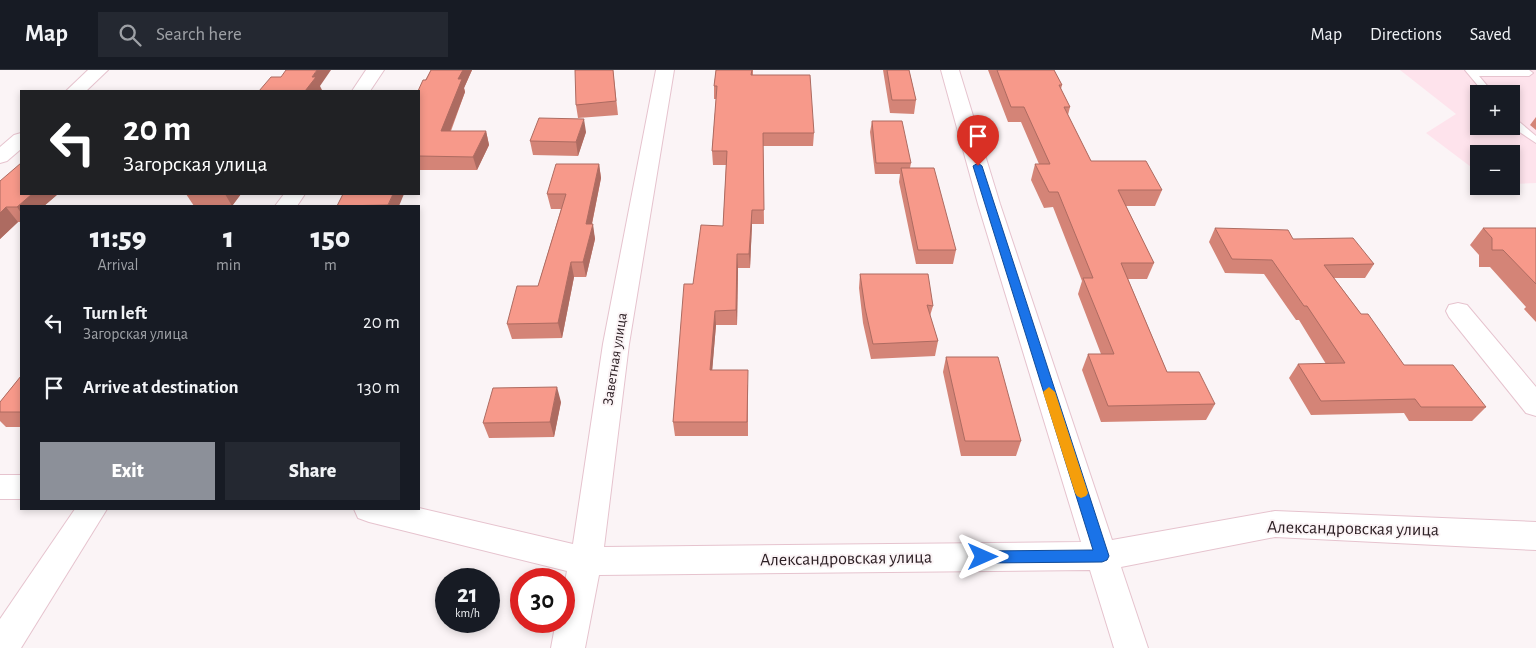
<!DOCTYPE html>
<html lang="en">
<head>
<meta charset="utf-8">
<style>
  :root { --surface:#171b24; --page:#242831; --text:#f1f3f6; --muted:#9ea1a6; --line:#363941; --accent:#8c9099 }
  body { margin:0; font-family:"Alegreya Sans",sans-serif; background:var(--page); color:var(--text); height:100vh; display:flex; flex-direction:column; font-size:19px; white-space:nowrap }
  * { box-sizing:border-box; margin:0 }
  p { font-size:16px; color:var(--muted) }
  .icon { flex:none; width:28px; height:28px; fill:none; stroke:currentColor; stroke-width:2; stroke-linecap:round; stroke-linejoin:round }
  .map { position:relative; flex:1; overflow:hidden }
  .sheet { position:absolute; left:20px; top:135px; width:400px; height:305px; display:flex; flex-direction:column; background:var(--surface); border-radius:0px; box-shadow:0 2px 8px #0003 }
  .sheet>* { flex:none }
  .banner { position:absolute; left:20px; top:20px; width:400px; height:105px; border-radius:0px; box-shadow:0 2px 8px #0003; background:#202124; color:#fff; overflow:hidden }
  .tools { position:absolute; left:1470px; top:15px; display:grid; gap:10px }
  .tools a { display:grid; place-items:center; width:50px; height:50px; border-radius:0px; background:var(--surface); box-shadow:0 2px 8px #0003; font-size:25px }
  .speed { position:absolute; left:435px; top:498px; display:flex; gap:10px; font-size:25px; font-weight:700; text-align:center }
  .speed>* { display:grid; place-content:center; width:65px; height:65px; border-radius:50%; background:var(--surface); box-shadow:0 2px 8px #0003; line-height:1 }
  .speed small { font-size:12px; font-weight:400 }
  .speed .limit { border:8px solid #d22; background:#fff; color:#111 }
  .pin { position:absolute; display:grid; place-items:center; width:42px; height:42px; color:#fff; margin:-51px -21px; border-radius:50% 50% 50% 0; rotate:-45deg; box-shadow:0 0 5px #0007 }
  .pin .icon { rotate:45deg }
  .me { position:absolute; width:55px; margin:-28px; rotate:90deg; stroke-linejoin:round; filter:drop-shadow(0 0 4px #0008) }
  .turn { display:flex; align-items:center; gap:18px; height:105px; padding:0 20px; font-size:22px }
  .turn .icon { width:65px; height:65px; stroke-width:2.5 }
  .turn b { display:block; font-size:35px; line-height:42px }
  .eta { display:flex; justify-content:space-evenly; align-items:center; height:85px; text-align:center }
  .eta b { font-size:30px; font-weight:800; line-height:35px }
  .action { display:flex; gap:10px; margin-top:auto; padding:10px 20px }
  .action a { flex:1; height:58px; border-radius:0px; background:var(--accent); color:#fff; font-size:20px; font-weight:800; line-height:58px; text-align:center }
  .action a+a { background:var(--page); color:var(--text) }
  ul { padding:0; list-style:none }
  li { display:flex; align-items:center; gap:15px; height:65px; padding:0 20px }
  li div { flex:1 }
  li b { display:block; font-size:19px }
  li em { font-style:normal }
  header { display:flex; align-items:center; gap:30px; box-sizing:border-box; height:70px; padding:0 25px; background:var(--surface); border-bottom:1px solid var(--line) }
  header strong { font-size:24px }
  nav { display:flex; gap:28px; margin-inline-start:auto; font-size:18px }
  .search { width:350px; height:45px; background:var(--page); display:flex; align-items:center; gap:12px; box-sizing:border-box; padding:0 18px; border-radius:0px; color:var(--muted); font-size:19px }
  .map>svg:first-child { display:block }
  .built { fill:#fee3ec; fill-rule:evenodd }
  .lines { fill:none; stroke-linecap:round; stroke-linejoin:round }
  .lane-casing { stroke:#e6c3ce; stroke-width:2 }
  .street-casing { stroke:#e6c3ce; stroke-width:2 }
  .lane { fill:#fff; fill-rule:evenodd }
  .street { fill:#fff; fill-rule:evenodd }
  .wall { fill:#d48477 }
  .shaded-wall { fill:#ad6b61 }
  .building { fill:#f7998a; stroke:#ad6b61 }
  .route { fill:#1a73e8; stroke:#114b97 }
  .slow { fill:#f59e0b }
  .labels { text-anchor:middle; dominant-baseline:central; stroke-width:4; stroke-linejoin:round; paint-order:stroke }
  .street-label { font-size:15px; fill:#2e2126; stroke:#fbf4f6 }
  .near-street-label { font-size:18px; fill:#2e2126; stroke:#fbf4f6 }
</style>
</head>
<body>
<header>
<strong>Map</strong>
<div class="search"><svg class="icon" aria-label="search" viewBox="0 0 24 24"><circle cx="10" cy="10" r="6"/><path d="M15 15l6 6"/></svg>Search here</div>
<nav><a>Map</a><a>Directions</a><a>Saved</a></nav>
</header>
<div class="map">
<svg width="1536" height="578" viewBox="0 0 1536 578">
  <rect width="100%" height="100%" fill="#fbf4f6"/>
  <path class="built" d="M 1400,0 L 1536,0 L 1536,113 L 1511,114 L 1511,84 L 1479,84 L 1479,103 L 1426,63 L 1456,44 ZM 1479,24 L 1511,24 L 1511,56 L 1479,56 Z"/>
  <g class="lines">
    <defs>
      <g id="lane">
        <path d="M 1465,0 L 1529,0 L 1533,3 L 1529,6 L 1479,6 L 1494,24 L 1485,24 Z"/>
        <path d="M 1511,45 L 1536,66 L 1536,73 L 1518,61 L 1511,54 Z"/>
      </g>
      <g id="street">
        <path d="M 88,0 L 108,0 L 86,21 L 66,21 Z"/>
        <path d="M 366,0 L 384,0 L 370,21 L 352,21 Z"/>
        <path d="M 656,0 L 674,0 L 629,274 L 604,477 L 1081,472 L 978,134 L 941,0 L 959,0 L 1000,134 L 1112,470 L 1275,441 L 1536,452 L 1536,480 L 1275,467 L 1121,497 L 1148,578 L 1114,578 L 1090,500 L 599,505 L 585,578 L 551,578 L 556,551 L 564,551 L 564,517 L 567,501 L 369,452 L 358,448 L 354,439 L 419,438 L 573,474 L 603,274 Z"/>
        <path d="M 21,63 L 21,79 L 7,91 L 0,93 L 0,77 L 14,65 Z"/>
        <path d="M 284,124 L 305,124 L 297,136 L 275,136 Z"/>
        <path d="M 1458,233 L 1467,235 L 1536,317 L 1536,346 L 1526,343 L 1449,247 L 1446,241 L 1449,235 Z"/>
        <rect x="0" y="405" width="21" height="24"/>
        <path d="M 75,439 L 107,439 L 21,578 L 0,578 L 0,549 Z"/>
      </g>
    </defs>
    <use href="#lane" class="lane-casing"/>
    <use href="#street" class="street-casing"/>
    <use href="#lane" class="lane"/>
    <use href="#street" class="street"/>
  </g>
  <g class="wall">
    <path d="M 431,0 L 472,0 L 464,18 L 465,22 L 451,61 L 486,61 L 489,75 L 477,100 L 419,100 L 419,21 Z"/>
    <path d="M 613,0 L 618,45 L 578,48 L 576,35 Z"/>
    <path d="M 716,0 L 753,0 L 753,5 L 814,63 L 813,76 L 763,76 L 764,154 L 752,154 L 750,198 L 738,198 L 737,255 L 716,255 L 712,300 L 748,315 L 748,366 L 675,366 L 673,352 L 693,214 L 723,156 L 726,95 L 713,95 L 712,81 L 716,29 L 714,29 L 714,16 Z"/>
    <path d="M 883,0 L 909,0 L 916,30 L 914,44 L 890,43 Z"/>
    <path d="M 988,0 L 1054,0 L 1062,15 L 1061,19 L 1070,37 L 1068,45 L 1091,91 L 1162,120 L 1155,136 L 1126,136 L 1154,193 L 1147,209 L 1128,209 L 1167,302 L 1215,334 L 1206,350 L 1101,352 L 1082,300 L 1088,284 L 1101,284 L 1078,224 L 1082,211 L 1053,137 L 1044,138 L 1031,110 L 1035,94 L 1039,94 L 1021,52 L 1008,52 Z"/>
    <path d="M 1536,47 L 1536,60 L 1530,55 Z"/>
    <path d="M 872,51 L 911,93 L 910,98 L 956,180 L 953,194 L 916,194 L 899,112 L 900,104 L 875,104 L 870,62 Z"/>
    <path d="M 586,62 L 578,86 L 533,85 L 530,71 Z"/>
    <path d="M 599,94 L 601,108 L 592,154 L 595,169 L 586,207 L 574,207 L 562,268 L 512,269 L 507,254 L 538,216 L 561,139 L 551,139 L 547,124 Z"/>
    <path d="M 0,111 L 21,124 L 58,124 L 44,136 L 21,136 L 21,152 L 18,152 L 0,169 Z"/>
    <path d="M 186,124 L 241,124 L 232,136 L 194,136 Z"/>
    <path d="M 1215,158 L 1293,169 L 1374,194 L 1365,208 L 1334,208 L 1361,244 L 1404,295 L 1486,337 L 1472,351 L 1409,351 L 1404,343 L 1311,345 L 1289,308 L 1298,294 L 1326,294 L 1299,250 L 1296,250 L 1264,204 L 1225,203 L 1209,172 Z"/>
    <path d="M 1483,158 L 1536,158 L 1536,252 L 1524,239 L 1526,237 L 1490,197 L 1479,197 L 1479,185 L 1470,175 Z"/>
    <path d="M 860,204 L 933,236 L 930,246 L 938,271 L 935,286 L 871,289 L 863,253 L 859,218 Z"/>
    <path d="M 946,287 L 1021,371 L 1016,386 L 961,386 L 943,302 Z"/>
    <path d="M 21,306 L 21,357 L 6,357 L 0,351 L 0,332 Z"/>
    <path d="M 561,332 L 554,367 L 489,368 L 483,353 Z"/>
  </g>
  <g class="shaded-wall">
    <path d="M 317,0 L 331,0 L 320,16 L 322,20 L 320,21 L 305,21 L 312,7 Z"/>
    <path d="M 463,0 L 472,0 L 464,18 L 465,22 L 445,74 L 441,61 L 458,9 Z"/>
    <path d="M 584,49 L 586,62 L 578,86 L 576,72 Z"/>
    <path d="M 486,61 L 489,75 L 477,100 L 473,87 Z"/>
    <path d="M 599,94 L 601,108 L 589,168 L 586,154 Z"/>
    <path d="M 32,124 L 58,124 L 44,136 L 21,136 L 21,143 L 17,137 Z"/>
    <path d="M 225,124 L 241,124 L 232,136 Z"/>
    <path d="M 393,124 L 404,124 L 399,136 L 388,136 L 388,135 Z"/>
    <path d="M 6,137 L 18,152 L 0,169 L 0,143 Z"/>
    <path d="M 752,140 L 752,154 L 750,198 L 749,184 Z"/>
    <path d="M 593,154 L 595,169 L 586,207 L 583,192 Z"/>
    <path d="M 737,184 L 738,198 L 737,255 L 736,240 Z"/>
    <path d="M 571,192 L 574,207 L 562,268 L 558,253 Z"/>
    <path d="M 715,241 L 716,255 L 711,315 L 710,300 Z"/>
    <path d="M 557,317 L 561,332 L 554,367 L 550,352 Z"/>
  </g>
  <g class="building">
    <path d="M 286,0 L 317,0 L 312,7 L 316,7 L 305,21 L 259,21 L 271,7 L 281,7 Z"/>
    <path d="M 431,0 L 463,0 L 458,9 L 462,9 L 441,61 L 486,61 L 473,87 L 419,86 L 419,21 L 418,21 L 423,10 L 426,10 Z"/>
    <path d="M 575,0 L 613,0 L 616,31 L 576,35 Z"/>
    <path d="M 716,0 L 752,0 L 751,5 L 810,5 L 814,63 L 763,63 L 764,140 L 752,140 L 749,184 L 737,184 L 736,240 L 715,241 L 710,300 L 748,300 L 747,352 L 673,352 L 684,214 L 693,214 L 701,155 L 723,156 L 727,81 L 712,81 L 717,16 L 714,16 Z"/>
    <path d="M 887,0 L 909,0 L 916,30 L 892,30 Z"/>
    <path d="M 997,0 L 1054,0 L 1062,15 L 1059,15 L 1070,37 L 1064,37 L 1091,91 L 1146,91 L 1162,120 L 1118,120 L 1154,193 L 1121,193 L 1167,302 L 1199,302 L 1215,334 L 1108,336 L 1088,284 L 1114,284 L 1083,208 L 1093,208 L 1058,122 L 1049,122 L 1035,94 L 1050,94 L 1024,37 L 1011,37 Z"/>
    <path d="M 539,48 L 584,49 L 576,72 L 530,71 Z"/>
    <path d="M 872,51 L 902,51 L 911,93 L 876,93 Z"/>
    <path d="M 21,93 L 21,124 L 32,124 L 17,137 L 6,137 L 0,143 L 0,111 Z"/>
    <path d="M 556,94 L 599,94 L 586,154 L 593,154 L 583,192 L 571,192 L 558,253 L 507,254 L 517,216 L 538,216 L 566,124 L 547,124 Z"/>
    <path d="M 901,98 L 934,98 L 956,180 L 918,180 Z"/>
    <path d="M 343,124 L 393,124 L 388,135 L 337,136 Z"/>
    <path d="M 1215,158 L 1288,160 L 1293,169 L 1353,168 L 1374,194 L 1324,195 L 1361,244 L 1368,244 L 1404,295 L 1453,295 L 1486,337 L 1421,337 L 1415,329 L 1321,331 L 1298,294 L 1345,293 L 1307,236 L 1304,236 L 1272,190 L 1232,189 Z"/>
    <path d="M 1483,158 L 1536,158 L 1536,214 L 1503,180 L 1492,180 L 1492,168 Z"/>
    <path d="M 860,204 L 928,204 L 933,236 L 927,235 L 938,271 L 873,274 L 865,238 Z"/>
    <path d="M 946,287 L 998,287 L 1021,371 L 965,371 Z"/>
    <path d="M 21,306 L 21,342 L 0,342 L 0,332 Z"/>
    <path d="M 557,317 L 550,352 L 483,353 L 493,318 Z"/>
  </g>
  <path class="route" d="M 978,93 L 982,96 L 1109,486 L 1107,490 L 1102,492 L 983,493 L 978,492 L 976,487 L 978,483 L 983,481 L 1093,480 L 973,96 Z"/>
  <path class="slow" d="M 1049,317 L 1055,322 L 1088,423 L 1086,426 L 1081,428 L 1077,426 L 1075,423 L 1043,322 Z"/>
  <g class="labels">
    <g class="street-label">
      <text transform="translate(615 289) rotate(-81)">Заветная улица</text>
    </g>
    <g class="near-street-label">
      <text transform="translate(1353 459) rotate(1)">Александровская улица</text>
      <text transform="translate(846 489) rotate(-1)">Александровская улица</text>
    </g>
  </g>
</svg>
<div class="tools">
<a>+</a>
<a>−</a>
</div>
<div class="speed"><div>21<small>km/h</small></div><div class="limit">30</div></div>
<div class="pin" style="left:978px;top:96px;background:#d93025"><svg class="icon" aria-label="arrive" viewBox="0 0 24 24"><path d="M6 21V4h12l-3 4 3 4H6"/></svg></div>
<svg class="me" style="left:983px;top:487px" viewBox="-20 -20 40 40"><path d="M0-17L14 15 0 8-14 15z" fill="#1a73e8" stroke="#fff" stroke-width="4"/></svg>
<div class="banner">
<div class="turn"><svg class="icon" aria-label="left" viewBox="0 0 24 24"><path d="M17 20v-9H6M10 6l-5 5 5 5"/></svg><div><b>20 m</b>Загорская улица</div></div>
</div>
<section class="sheet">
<div class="eta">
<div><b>11:59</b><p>Arrival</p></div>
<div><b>1</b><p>min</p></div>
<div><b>150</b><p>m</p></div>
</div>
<ul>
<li><svg class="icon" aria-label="left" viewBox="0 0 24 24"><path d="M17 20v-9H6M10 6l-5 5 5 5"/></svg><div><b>Turn left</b><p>Загорская улица</p></div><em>20 m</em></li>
<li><svg class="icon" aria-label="arrive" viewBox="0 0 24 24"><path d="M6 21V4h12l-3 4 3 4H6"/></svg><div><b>Arrive at destination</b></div><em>130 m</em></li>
</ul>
<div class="action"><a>Exit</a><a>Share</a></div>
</section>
</div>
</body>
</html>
